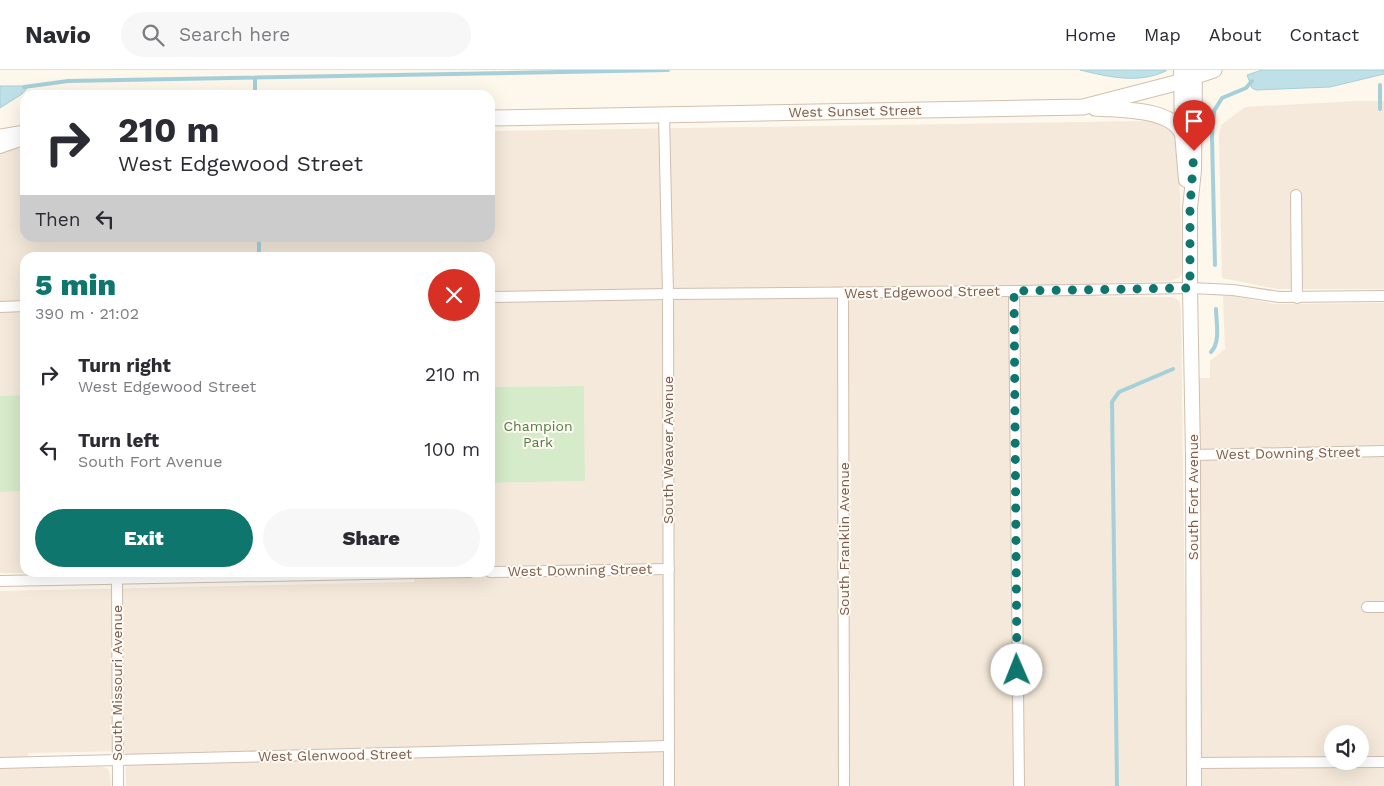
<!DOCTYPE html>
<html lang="en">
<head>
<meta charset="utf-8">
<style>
  :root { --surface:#fff; --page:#f7f7f7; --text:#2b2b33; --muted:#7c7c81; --line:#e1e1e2; --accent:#0f766e }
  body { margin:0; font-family:"Work Sans",sans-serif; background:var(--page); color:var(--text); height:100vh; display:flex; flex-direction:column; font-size:19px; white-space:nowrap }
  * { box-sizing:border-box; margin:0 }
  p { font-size:16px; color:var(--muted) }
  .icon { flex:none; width:28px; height:28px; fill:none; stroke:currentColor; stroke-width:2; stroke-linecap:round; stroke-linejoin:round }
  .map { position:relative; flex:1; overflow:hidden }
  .drawer { position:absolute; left:20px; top:182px; width:475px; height:325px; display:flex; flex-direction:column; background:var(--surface); border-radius:15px; box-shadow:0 5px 20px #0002 }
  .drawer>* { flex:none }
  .banner { position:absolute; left:20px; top:20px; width:475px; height:152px; border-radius:15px; box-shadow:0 5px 20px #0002; background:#fff; color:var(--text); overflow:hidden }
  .tools { position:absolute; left:1324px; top:655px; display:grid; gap:10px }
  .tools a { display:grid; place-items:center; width:45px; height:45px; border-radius:50%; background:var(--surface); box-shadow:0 5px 20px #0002; font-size:25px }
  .pin { position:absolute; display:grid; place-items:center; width:42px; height:42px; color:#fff; margin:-51px -21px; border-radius:50% 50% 50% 0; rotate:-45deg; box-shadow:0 0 5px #0007 }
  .pin .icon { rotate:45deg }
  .me { position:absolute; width:55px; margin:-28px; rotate:359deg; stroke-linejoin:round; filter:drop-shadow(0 0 4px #0008) }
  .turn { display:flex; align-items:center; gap:18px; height:105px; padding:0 15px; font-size:22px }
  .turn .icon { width:65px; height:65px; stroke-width:2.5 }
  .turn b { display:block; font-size:35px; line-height:42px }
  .then { display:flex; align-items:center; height:48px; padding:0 15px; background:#0003; gap:10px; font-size:19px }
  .round { display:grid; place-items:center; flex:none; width:52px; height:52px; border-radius:26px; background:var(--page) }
  .overview { display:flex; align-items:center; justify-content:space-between; height:85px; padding:0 15px }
  h1 { font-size:30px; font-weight:800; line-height:38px; color:var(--accent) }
  .cta { display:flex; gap:10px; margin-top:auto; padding:10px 15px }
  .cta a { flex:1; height:58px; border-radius:30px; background:var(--accent); color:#fff; font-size:20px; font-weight:800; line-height:58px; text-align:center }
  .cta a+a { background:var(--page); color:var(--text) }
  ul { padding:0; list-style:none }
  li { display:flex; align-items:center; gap:15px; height:75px; padding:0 15px }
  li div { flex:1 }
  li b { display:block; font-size:19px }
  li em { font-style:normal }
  header { display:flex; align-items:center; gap:30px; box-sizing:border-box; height:70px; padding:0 25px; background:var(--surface); border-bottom:1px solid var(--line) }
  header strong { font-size:24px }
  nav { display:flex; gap:28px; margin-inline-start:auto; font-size:18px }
  .search { width:350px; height:45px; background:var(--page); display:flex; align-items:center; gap:12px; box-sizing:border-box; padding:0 18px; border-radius:28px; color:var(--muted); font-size:19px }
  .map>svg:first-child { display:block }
  .residential { fill:#f4e9da; fill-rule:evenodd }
  .green { fill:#d6ebc9 }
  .water { fill:#c0e0e7; stroke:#a6d0d9 }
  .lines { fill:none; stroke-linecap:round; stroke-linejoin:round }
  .stream { stroke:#a6d0d9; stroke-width:4 }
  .minor-casing { stroke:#d0bfb0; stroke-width:12 }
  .tertiary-casing { stroke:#d0bfb0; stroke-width:16 }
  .secondary-casing { stroke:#d3c0ae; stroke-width:17 }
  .minor { stroke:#fff; stroke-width:10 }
  .tertiary { stroke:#fff; stroke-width:14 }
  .secondary { stroke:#fff; stroke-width:15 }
  .route { stroke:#0f766e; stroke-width:9; stroke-dasharray:0 16.2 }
  .labels { text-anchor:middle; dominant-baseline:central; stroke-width:4; stroke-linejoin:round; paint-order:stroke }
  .street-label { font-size:14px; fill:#795e4e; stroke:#fffaf3 }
  .park-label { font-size:14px; fill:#547e45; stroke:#fffaf3 }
</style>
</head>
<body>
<header>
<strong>Navio</strong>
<div class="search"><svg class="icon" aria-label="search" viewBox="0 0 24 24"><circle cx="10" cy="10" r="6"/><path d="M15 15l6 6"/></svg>Search here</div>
<nav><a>Home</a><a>Map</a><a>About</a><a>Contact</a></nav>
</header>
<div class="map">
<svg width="1384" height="716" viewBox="0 0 1384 716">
  <rect width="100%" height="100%" fill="#fdf7ec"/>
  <g class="residential">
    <path d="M 1357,31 L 1384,31 L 1384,219 L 1277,219 L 1222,208 L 1219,67 L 1221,55 L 1245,37 Z"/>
    <path d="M 1150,51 L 1162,54 L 1169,58 L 1175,67 L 1179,104 L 1183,202 L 1179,208 L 1170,211 L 1096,213 L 1096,227 L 1171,227 L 1177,229 L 1180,233 L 1181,241 L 1187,716 L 126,716 L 125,681 L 28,683 L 28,698 L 102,697 L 108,699 L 110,705 L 111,716 L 0,716 L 0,521 L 414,512 L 414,503 L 490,502 L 490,413 L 585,411 L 584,316 L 490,317 L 490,188 L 25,188 L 25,325 L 0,326 L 0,82 L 25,74 L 25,168 L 490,168 L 490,61 Z"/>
    <path d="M 1223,224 L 1274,234 L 1384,233 L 1384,716 L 1201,716 L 1198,308 L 1210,308 L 1210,291 L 1225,279 ZM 1332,664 L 1360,664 L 1360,691 L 1332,691 Z"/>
    <path d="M 25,421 L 25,502 L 49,503 L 0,503 L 0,422 Z"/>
  </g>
  <g class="green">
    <path d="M 584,316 L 585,411 L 490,413 L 490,317 Z"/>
    <path d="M 25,325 L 25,421 L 0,422 L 0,326 Z"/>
  </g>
  <g class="water">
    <path d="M 1080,0 L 1166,0 L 1166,1 C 1138,14 1109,7 1080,0 Z"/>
    <path d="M 1262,0 L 1384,0 L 1384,4 L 1330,17 L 1256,20 L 1252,18 L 1247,5 Z"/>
    <path d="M 0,16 L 29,16 L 22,24 L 0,38 Z"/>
  </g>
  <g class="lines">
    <g class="stream">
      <path d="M 255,8 L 255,25"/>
      <path d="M 1380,15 L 1380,39"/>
      <path d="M 24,17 L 68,11 L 668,0"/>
      <path d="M 259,168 L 259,188"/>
      <path d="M 1215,195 L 1212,67 L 1214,41 L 1222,28 L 1246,18 L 1252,11"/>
      <path d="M 1211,282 C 1221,272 1216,251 1216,239"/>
      <path d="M 1117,716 L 1112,332 L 1119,322 L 1173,299"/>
    </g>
    <defs>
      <g id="minor">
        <path d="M 664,45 L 668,224 L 669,716"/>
        <path d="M 1296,125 L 1297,228"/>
        <path d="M 1014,221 L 1019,716"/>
        <path d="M 843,223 L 844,716"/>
        <path d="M 490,227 L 668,224 L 1014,221 L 1190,218 L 1233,220 L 1279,227 L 1384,226"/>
        <path d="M 0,237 L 25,236"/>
        <path d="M 1193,385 L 1384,381"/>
        <path d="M 490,502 L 669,499"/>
        <path d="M 117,509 L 118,716"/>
        <path d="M 0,511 L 470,502"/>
        <path d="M 1367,537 L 1384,537"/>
        <path d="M 0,693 L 669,676"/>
        <path d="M 1194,693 L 1384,692"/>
      </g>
      <g id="tertiary">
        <path d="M 1181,0 L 1182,63 L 1186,110"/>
        <path d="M 0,76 L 23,68"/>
        <path d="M 1194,716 L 1193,385 L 1190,218 L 1190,138 L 1194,100 L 1195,0"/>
      </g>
      <g id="secondary">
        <path d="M 1095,38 C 1120,40 1170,38 1182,63"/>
        <path d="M 490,48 L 1083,37 L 1172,14 L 1214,0"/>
        <path d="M 0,67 L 25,63"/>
      </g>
    </defs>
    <use href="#minor" class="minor-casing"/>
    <use href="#tertiary" class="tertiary-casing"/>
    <use href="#secondary" class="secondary-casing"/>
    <use href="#minor" class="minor"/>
    <use href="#tertiary" class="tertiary"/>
    <use href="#secondary" class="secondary"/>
  </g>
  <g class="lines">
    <path class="route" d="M 1017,600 L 1014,221 L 1190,218 L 1190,138 L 1194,81"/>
  </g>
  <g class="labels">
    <g class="street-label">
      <text transform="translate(855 41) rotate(-1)">West Sunset Street</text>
      <text transform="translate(922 222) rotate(-1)">West Edgewood Street</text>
      <text transform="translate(668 380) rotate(-90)">South Weaver Avenue</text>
      <text transform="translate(1288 383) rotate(-1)">West Downing Street</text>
      <text transform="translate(1193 427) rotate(-90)">South Fort Avenue</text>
      <text transform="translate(844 469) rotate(-90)">South Franklin Avenue</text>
      <text transform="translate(580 500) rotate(-1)">West Downing Street</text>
      <text transform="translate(117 613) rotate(-90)">South Missouri Avenue</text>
      <text transform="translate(335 685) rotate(-1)">West Glenwood Street</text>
    </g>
    <g class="park-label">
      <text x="538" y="356">Champion<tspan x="538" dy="16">Park</tspan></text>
    </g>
  </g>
</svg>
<div class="tools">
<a><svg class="icon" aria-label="sound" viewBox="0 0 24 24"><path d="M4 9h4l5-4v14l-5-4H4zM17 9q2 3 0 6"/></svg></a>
</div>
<div class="pin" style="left:1194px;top:81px;background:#d93025"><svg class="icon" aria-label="arrive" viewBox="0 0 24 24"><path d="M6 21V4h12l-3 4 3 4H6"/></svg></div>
<svg class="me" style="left:1017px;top:600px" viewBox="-20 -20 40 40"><circle r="19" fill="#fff"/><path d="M0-13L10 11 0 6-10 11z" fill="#0f766e"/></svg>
<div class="banner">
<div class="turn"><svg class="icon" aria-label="right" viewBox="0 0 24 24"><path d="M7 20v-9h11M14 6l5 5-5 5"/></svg><div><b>210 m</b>West Edgewood Street</div></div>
<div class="then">Then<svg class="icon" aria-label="left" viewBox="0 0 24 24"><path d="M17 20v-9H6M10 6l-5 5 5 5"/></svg></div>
</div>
<section class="drawer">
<div class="overview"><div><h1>5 min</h1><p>390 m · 21:02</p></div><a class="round" style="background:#d93025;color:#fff"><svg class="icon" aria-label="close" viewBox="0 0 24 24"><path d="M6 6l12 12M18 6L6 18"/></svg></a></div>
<ul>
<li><svg class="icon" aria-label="right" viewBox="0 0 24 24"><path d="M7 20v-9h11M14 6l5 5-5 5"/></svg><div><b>Turn right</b><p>West Edgewood Street</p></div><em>210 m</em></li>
<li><svg class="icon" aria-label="left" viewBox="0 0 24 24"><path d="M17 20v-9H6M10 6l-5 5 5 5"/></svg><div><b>Turn left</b><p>South Fort Avenue</p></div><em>100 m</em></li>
</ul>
<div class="cta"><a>Exit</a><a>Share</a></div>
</section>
</div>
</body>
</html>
